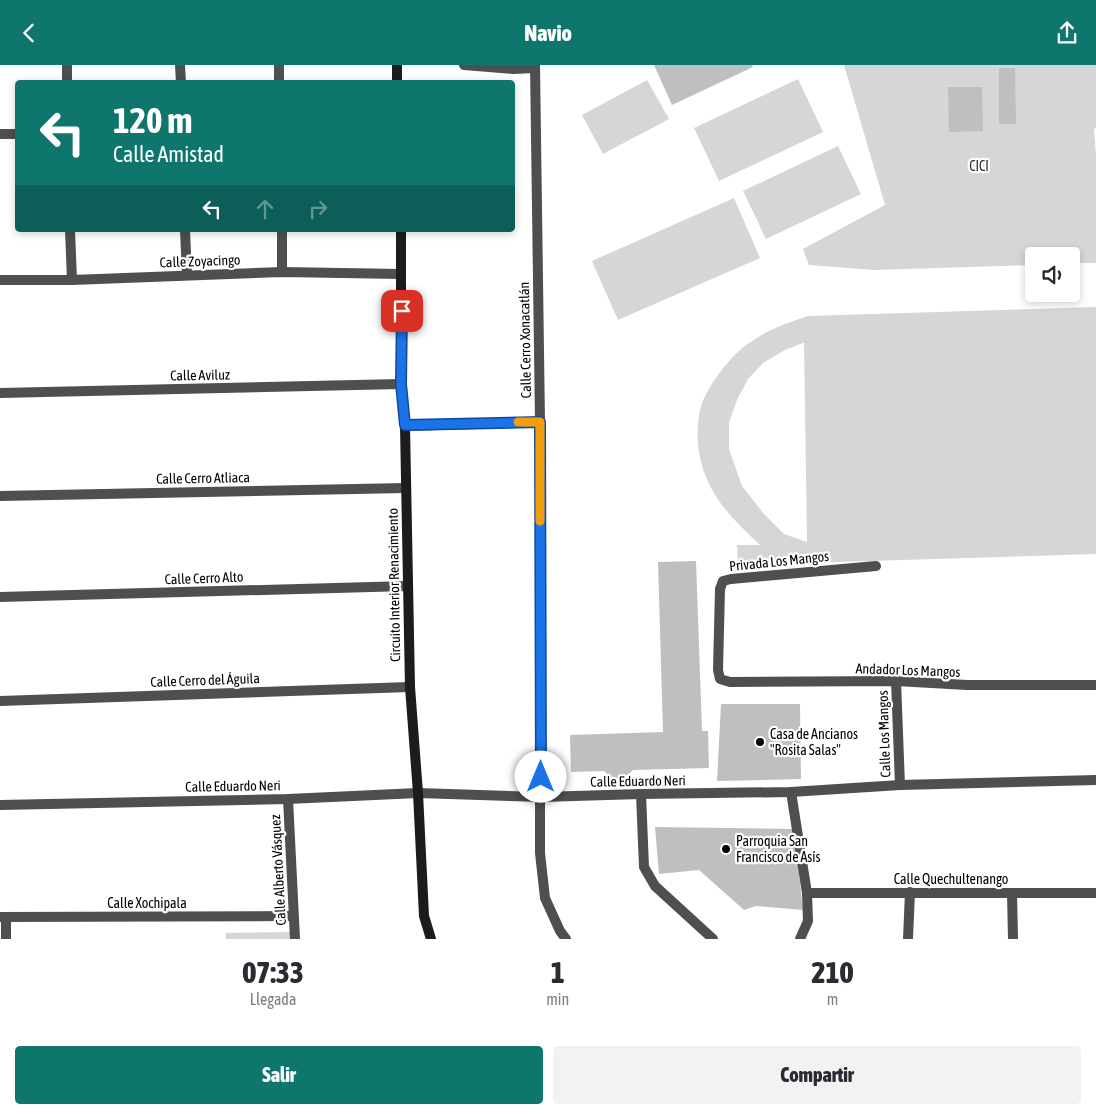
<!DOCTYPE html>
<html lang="es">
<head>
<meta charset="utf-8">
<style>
  :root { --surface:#fff; --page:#f2f2f3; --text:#2b2b33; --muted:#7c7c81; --accent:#0f766e }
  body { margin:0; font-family:"Asap Condensed",sans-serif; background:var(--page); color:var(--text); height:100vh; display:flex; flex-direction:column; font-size:19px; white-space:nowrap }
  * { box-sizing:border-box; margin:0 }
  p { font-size:16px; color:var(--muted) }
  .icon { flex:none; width:28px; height:28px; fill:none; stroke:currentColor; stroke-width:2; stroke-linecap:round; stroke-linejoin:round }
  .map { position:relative; height:874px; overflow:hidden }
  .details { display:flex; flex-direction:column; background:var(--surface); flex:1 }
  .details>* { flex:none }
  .top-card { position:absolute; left:15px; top:15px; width:500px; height:152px; border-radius:5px; box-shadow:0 2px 8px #0003; background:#0f766e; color:#fff; overflow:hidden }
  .tools { position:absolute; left:1025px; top:182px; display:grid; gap:10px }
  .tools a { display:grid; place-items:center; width:55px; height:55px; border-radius:5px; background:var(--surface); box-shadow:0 2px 8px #0003; font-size:25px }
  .pin { position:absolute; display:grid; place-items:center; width:42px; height:42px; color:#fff; margin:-21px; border-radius:10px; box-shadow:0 2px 8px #0006 }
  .me { position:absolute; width:55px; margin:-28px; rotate:0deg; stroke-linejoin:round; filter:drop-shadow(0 0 4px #0008) }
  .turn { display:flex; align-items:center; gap:18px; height:105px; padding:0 15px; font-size:22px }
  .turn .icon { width:65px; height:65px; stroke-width:2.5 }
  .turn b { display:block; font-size:35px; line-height:42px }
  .lanes { display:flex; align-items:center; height:48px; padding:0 15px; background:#0003; justify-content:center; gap:25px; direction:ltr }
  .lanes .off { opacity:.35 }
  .eta { display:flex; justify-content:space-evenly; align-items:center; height:85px; text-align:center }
  .eta b { font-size:30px; font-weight:800; line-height:35px }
  .cta { display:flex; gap:10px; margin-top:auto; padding:10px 15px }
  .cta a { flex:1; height:58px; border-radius:5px; background:var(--accent); color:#fff; font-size:20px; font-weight:800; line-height:58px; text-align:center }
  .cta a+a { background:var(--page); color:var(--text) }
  header { display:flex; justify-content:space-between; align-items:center; height:65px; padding:0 15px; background:var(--accent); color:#fff; font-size:22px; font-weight:800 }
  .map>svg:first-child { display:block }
  .green { fill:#d6d6d6; fill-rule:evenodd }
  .building { fill:#bfbfbf }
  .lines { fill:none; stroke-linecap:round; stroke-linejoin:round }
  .street { stroke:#4f4f4f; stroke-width:10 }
  .secondary { stroke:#1c1c1c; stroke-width:10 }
  .route-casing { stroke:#114b97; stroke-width:12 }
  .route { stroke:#1a73e8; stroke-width:9 }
  .slow { stroke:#f59e0b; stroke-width:9 }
  .poi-dot { fill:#000; stroke:#fff; stroke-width:2 }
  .labels { text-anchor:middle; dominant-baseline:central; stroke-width:4.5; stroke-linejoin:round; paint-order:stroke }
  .park-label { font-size:14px; fill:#2d2d2d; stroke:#fff }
  .street-label { font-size:14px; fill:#000; stroke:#fff }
  .poi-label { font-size:14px; fill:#000; stroke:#fff; text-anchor:start }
</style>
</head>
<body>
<header><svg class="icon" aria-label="back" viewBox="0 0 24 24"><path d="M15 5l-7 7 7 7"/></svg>Navio<svg class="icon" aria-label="share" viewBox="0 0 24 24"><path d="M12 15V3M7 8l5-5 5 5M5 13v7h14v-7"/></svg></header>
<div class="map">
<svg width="1096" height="874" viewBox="0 0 1096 874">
  <rect width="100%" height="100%" fill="#fff"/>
  <g class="green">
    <path d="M 844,0 L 1096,0 L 1096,63 L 1094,64 L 1096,90 L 1096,198 L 1071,198 L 1071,191 L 1034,191 L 1034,200 L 875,205 L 809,200 L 803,184 L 885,140 Z"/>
    <path d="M 798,14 L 823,67 L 719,116 L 694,63 Z"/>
    <path d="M 647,15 L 669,54 L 603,89 L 582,50 Z"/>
    <path d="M 838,81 L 861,129 L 766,174 L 743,126 Z"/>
    <path d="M 734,133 L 760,193 L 618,255 L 592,196 Z"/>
    <path d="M 1096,242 L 1096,489 L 738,500 L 737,480 L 760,480 C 739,460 717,440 706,412 C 697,391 695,363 701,341 C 708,320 731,290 749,278 C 767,265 787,258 808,251 ZM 803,278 L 804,278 L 807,477 L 784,469 L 764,449 L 742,421 L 729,384 L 729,358 L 737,335 L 748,314 L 763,298 L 785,285 Z"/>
    <path d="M 291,867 L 291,874 L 226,874 L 226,868 Z"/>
  </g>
  <g class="building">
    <path d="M 654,0 L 752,0 L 753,2 L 672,40 Z"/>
    <path d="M 999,3 L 1015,3 L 1016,59 L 999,59 Z"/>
    <path d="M 948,22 L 982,22 L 983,66 L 949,67 Z"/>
    <path d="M 696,496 L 702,666 L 708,666 L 709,703 L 633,705 L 619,719 L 604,706 L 571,707 L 570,670 L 663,667 L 658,497 Z"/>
    <path d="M 721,639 L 800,639 L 801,714 L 717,716 Z"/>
    <path d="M 655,762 L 794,764 L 803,845 L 756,841 L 744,845 L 699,805 L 659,809 Z"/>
  </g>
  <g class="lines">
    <g class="street">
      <path d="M 180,0 L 181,18"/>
      <path d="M 279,0 L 279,18"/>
      <path d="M 464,0 L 513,4 L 535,3"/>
      <path d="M 535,0 L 540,357 L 540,788 L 545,833 L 560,866 L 566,874"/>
      <path d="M 67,18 L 67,0"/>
      <path d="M 0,69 L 18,69"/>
      <path d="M 70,165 L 72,215"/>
      <path d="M 185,165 L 187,210"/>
      <path d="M 282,207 L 282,165"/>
      <path d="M 0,215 L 72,215 L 282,207 L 401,209"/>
      <path d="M 0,328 L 401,319"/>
      <path d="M 405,361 L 540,357"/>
      <path d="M 0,431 L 406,423"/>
      <path d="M 876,501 L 731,514 L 723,516 L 720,524 L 718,605 L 720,614 L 730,617 L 896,616 L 967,620 L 1096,620"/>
      <path d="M 0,532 L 408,521"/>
      <path d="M 896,616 L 900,720"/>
      <path d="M 0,636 L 410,622"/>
      <path d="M 791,727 L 807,828 L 808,856 L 800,874"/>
      <path d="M 641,729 L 644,802 L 655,821 L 713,874"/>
      <path d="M 288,734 L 295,874"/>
      <path d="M 0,740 L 288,734 L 418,728 L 541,732 L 641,729 L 791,727 L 900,720 L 1096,715"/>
      <path d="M 807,828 L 1096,828"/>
      <path d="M 1012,828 L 1013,874"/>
      <path d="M 0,852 L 293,851"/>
      <path d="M 6,874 L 6,852"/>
      <path d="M 908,874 L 910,827"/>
    </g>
    <g class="secondary">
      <path d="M 397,0 L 397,18"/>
      <path d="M 401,165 L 401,319 L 405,361 L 410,622 L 418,728 L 424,851 L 431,874"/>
    </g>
  </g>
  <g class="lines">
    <defs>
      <path id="route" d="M 402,246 L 401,319 L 405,360 L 540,357 L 541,712"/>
    </defs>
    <use href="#route" class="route-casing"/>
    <use href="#route" class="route"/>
    <path class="slow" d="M 518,357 L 540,357 L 540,456"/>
  </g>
  <g class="poi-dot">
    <circle cx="760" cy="677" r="5"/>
    <circle cx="726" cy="784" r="5"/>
  </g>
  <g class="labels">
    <g class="park-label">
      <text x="979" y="101">CICI</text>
    </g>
    <g class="street-label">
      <text transform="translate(200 196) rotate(-2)">Calle Zoyacingo</text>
      <text transform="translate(525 275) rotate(-91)">Calle Cerro Xonacatlán</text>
      <text transform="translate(200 310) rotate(-1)">Calle Aviluz</text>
      <text transform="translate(203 413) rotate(-1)">Calle Cerro Atliaca</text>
      <text transform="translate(779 496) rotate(-6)">Privada Los Mangos</text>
      <text transform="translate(204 513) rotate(-2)">Calle Cerro Alto</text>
      <text transform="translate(394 520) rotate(-91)">Circuito Interior Renacimiento</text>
      <text transform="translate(908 605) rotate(2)">Andador Los Mangos</text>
      <text transform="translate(205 615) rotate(-2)">Calle Cerro del Águila</text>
      <text transform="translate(884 669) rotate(-92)">Calle Los Mangos</text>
      <text transform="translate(638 716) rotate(-1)">Calle Eduardo Neri</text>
      <text transform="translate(233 721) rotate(-1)">Calle Eduardo Neri</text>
      <text transform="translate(278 805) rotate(-93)">Calle Alberto Vásquez</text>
      <text x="951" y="814">Calle Quechultenango</text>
      <text x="147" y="838">Calle Xochipala</text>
    </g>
    <g class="poi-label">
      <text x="770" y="669">Casa de Ancianos<tspan x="770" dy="16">"Rosita Salas"</tspan></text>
      <text x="736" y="776">Parroquia San<tspan x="736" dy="16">Francisco de Asís</tspan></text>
    </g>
  </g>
</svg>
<div class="tools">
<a><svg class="icon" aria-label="sound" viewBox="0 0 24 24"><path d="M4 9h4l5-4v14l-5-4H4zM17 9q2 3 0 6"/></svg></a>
</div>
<div class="pin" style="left:402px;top:246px;background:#d93025"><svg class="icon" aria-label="arrive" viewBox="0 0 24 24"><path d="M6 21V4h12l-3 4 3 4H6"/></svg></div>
<svg class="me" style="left:541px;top:712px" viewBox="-20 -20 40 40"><circle r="19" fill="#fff"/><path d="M0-13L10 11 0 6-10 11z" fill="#1a73e8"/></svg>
<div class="top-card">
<div class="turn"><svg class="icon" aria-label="left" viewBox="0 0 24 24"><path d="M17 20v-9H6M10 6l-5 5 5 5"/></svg><div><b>120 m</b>Calle Amistad</div></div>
<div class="lanes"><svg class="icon" aria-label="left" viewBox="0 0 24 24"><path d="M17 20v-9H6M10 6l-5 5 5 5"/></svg><svg class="icon off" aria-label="ahead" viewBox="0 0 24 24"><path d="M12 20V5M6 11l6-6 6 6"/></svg><svg class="icon off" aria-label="right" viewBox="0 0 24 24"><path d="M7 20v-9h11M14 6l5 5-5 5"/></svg></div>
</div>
</div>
<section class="details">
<div class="eta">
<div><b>07:33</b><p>Llegada</p></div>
<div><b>1</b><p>min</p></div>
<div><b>210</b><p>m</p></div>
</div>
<div class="cta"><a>Salir</a><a>Compartir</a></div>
</section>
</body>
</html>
